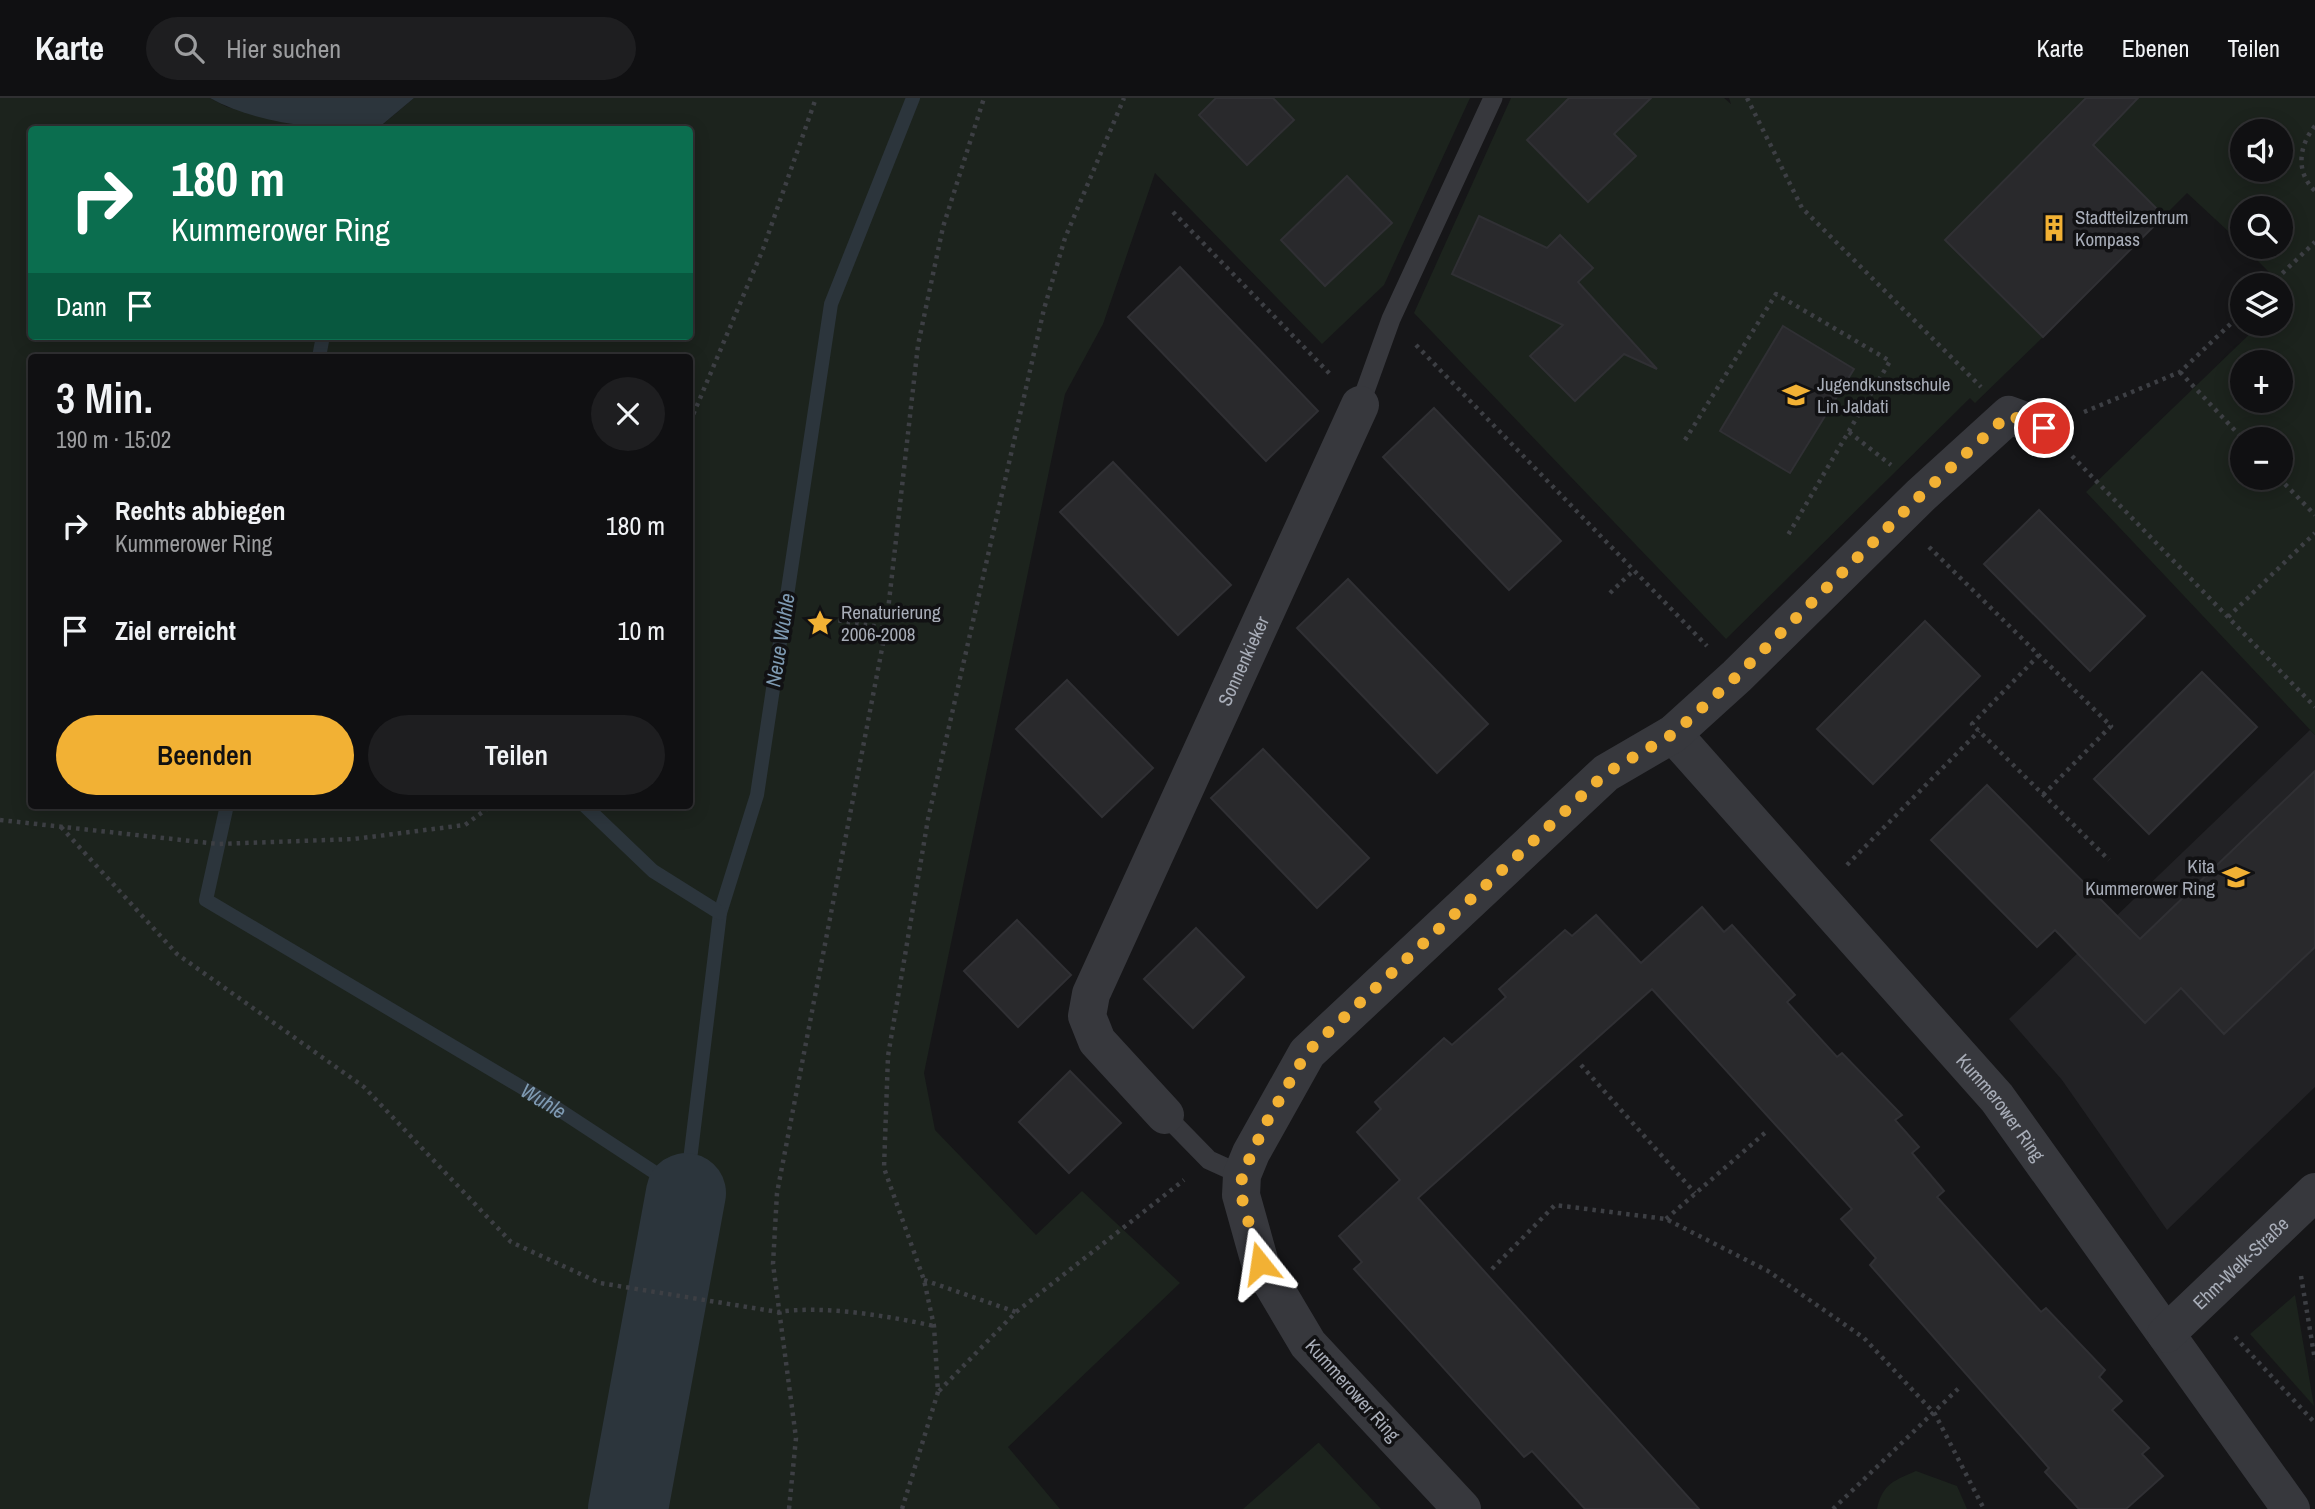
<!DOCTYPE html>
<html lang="de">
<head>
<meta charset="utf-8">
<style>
  :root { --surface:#101012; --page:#1e1e20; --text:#f1f3f6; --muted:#9c9d9f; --line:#303032; --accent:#f2b134 }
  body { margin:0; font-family:"Archivo Narrow",sans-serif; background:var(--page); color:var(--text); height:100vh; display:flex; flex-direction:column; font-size:26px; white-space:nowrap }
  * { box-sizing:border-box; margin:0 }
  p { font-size:23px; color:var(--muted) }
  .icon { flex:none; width:38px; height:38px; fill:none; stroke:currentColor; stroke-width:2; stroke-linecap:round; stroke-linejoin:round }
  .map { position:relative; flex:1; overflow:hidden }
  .panel { position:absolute; left:28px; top:256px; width:665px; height:455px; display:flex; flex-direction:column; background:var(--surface); border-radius:7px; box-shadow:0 4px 18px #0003,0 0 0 2px var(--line) }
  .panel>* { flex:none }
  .guide { position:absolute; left:28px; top:28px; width:665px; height:214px; border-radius:7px; box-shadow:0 4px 18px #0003,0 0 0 2px var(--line); background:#0b6e4f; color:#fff; overflow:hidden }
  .controls { position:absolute; left:2230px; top:21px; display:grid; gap:14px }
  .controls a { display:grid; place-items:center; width:63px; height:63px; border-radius:50%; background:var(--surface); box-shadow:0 4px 18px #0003,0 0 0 2px var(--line); font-size:35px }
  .pin { position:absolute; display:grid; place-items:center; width:60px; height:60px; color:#fff; margin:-30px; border:4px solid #fff; border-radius:50%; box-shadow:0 2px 7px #0007 }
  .me { position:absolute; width:77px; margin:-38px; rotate:345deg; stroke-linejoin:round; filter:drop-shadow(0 0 5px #0008) }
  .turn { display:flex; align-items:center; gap:24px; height:147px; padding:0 28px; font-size:32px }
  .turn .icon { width:91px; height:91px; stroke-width:2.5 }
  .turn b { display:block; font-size:49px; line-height:60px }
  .then { display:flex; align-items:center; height:66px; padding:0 28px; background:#0003; gap:14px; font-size:26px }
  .round { display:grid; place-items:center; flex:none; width:74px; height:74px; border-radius:37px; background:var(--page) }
  .overview { display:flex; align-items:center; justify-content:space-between; height:119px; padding:0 28px }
  h1 { font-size:42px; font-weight:600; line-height:52px }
  .button { display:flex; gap:14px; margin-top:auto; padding:14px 28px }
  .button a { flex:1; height:80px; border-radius:42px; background:var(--accent); color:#111; font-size:28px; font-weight:600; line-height:80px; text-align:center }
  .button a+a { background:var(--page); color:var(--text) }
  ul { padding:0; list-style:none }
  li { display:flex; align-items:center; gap:21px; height:105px; padding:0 28px }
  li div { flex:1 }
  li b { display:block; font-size:26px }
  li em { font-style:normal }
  header { display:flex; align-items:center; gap:42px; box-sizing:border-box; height:98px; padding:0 35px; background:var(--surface); border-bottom:2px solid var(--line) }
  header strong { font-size:33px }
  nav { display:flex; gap:38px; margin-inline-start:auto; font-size:24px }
  .search { width:490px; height:63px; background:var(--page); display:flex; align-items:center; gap:18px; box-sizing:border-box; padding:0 24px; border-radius:38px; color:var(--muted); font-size:26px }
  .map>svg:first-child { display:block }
  .built { fill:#222225 }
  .green { fill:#1c231d; fill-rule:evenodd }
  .water { fill:#2c353c }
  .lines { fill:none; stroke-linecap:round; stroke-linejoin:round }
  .stream { stroke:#2c353c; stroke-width:14 }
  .river { stroke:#2c353c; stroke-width:80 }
  .building { fill:#29292c; stroke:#303034; stroke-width:2 }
  .path { stroke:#3d3f44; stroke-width:4.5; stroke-dasharray:3.5 5; stroke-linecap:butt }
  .lane { stroke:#37383d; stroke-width:19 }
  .street { stroke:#37383d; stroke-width:38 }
  .route { stroke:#f2b134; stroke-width:12; stroke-dasharray:0 21.6 }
  .labels { text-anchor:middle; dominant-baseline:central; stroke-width:7; stroke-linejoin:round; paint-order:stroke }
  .poi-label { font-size:19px; fill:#a8adb8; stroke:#111113; text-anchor:start }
  .street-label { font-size:19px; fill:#a8adb8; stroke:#111113 }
  .water-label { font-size:21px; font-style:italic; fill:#7f9bb3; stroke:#111113 }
</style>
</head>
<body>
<header>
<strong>Karte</strong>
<div class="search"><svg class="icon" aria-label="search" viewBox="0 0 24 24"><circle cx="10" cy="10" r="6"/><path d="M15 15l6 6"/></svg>Hier suchen</div>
<nav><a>Karte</a><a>Ebenen</a><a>Teilen</a></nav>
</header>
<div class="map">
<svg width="2315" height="1411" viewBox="0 0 2315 1411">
  <rect width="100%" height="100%" fill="#161618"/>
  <path class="built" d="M 2310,632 L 2315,637 L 2315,989 L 2167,1132 L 2062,982 L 2009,921 Z"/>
  <g class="green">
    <path d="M 0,0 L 210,0 L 227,9 L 326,31 L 32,32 L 32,238 L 690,238 L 690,32 L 377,31 L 414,0 L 1470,0 L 1384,187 L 1322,246 L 1155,75 L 1103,226 L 1065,296 L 924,975 L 935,1032 L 1036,1137 L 1082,1093 L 1180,1185 L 1008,1349 L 1060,1411 L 0,1411 ZM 32,259 L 690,259 L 690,707 L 32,707 Z"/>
    <path d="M 1511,0 L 1724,0 L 1731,6 L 1729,0 L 2315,0 L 2315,637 L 2086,394 L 2260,226 L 2280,226 L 2280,207 L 2291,196 L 2244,149 L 2280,149 L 2280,110 L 2242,110 L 2242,146 L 2187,95 L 2164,118 L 2066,21 L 1945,142 L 2043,239 L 1975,305 L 1970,300 L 1726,541 L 1414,215 ZM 2242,33 L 2280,33 L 2280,72 L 2242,72 ZM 2242,264 L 2280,264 L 2280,303 L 2242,303 ZM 2242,341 L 2280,341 L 2280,380 L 2242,380 Z"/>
    <path d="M 2295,1197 L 2314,1308 L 2250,1236 Z"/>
    <path d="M 1319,1345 L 1381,1411 L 1243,1411 L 1318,1345 Z"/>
    <path d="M 1916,1373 L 1957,1388 L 1967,1411 L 1877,1411 C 1882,1386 1895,1382 1916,1373 Z"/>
  </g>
  <path class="water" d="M 210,0 L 414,0 L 377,31 C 325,32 256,26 210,0 Z"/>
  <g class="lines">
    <g class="stream">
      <path d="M 319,259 L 323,238"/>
      <path id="s1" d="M 227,707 L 206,802 L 555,1009 L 686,1095 L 720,815 L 757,697 L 831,206 L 913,0"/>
      <path d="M 584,707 L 653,773 L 720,815"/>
    </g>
    <path class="river" d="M 628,1411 L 686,1095"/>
  </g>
  <g class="building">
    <path d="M 1216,0 L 1273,0 L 1294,22 L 1247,67 L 1199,17 Z"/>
    <path d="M 1569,0 L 1651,0 L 1614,36 L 1636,58 L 1588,104 L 1527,42 Z"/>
    <path d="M 2086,0 L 2138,0 L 2093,47 L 2164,118 L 2043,239 L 1945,142 Z"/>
    <path d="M 1347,78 L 1392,125 L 1325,188 L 1281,142 Z"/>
    <path d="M 1479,118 L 1547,150 L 1560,137 L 1593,170 L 1578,184 L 1657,271 L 1624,256 L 1575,303 L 1530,258 L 1563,227 L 1452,176 Z"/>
    <path d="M 1180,169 L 1318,313 L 1266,363 L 1128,219 Z"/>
    <path d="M 1783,228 L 1854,271 L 1790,375 L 1720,333 Z"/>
    <path d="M 1434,310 L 1561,443 L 1509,492 L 1383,359 Z"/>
    <path d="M 1113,364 L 1231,487 L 1178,537 L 1060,414 Z"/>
    <path d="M 2039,412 L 2145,518 L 2090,573 L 1984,466 Z"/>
    <path d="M 1348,481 L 1488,626 L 1437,675 L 1297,530 Z"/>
    <path d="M 1925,523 L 1980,578 L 1873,686 L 1817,631 Z"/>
    <path d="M 2202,574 L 2257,629 L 2149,736 L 2094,681 Z"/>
    <path d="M 1067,582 L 1153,670 L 1102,719 L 1016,631 Z"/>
    <path d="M 1263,651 L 1369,760 L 1317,810 L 1211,700 Z"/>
    <path d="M 2315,673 L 2315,849 L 2224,936 L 2181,890 L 2145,925 L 2055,832 L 2037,849 L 1931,742 L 1987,687 L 2140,841 Z"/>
    <path d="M 1702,809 L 1724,834 L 1732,827 L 1795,897 L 1787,904 L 1837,959 L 1842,955 L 1902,1017 L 1895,1022 L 1919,1049 L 1912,1055 L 1944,1093 L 1937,1099 L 2041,1214 L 2046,1210 L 2105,1272 L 2099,1279 L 2122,1303 L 2112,1312 L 2149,1350 L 2142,1356 L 2163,1378 L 2126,1411 L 2079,1411 L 2045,1374 L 2049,1370 L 1870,1167 L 1876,1160 L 1841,1121 L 1852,1111 L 1652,891 L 1418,1100 L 1699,1411 L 1585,1411 L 1532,1353 L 1524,1359 L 1354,1171 L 1362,1164 L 1339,1138 L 1400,1082 L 1357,1034 L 1381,1011 L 1375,1004 L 1444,940 L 1452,947 L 1506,899 L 1499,891 L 1565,832 L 1572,838 L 1596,817 L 1641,865 Z"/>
    <path d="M 1017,822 L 1071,877 L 1018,929 L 964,873 Z"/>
    <path d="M 1196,830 L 1244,879 L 1193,930 L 1144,881 Z"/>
    <path d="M 1070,973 L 1121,1025 L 1069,1075 L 1019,1024 Z"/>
  </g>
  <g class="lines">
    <g class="path">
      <path d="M 1747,0 L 1802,110 L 1981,289"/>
      <path d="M 2315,28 C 2299,47 2295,74 2315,93"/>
      <path d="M 1173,114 L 1330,276"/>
      <path d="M 2270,187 L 2315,144"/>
      <path d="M 1416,247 L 1707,548"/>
      <path d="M 2180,274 L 2243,341"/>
      <path d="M 2084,314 L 2180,274 L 2242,215"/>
      <path d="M 690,324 L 763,151 L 816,0"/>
      <path d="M 1849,334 L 1891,367"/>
      <path d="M 1685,342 L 1776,196 L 1890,263 L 1788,437"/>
      <path d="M 2072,358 L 2315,609"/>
      <path d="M 2279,380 L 2315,417"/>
      <path d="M 1929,449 L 2111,628 L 2043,697"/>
      <path d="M 1610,495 L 1634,472"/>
      <path d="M 2228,519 L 2315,435"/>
      <path d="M 830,521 L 886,530"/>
      <path d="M 2039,557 L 1972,626 L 2109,762"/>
      <path d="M 0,722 L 218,746 L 354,741 L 465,727 L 492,707"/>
      <path d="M 61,729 L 177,856 L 364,989 L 511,1144 L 600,1185 L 778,1214 C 825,1207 888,1218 934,1228"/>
      <path d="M 1847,767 L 1979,633"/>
      <path d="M 1581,967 L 1695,1095"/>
      <path d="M 1666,1121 L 1766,1034"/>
      <path d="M 1492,1171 L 1555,1107 L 1666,1121 L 1768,1173 L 1864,1240 L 1935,1316 L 1984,1411"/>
      <path d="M 2301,1178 L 2315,1262"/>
      <path d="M 924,1182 L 1016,1214"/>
      <path d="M 2235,1239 L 2315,1325"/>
      <path d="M 939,1293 L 1016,1214 L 1184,1082"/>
      <path d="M 789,1411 L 796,1340 L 773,1166 L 777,1095 L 886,530 L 918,247 L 943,129 L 984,0"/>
      <path d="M 902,1411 L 938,1294 L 934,1228 L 924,1182 L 884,1070 L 888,958 L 928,721 L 1044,211 L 1065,140 L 1124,0"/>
      <path d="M 1833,1411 L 1960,1289"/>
    </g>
    <g class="lane">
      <path d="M 1360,307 L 1391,221 L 1493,0"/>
      <path d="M 1165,1017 L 1209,1062 L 1242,1077"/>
    </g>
    <g class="street">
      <path id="s2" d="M 1673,636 L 1997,1000 L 2291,1411"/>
      <path id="s3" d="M 1165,1017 L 1097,943 L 1087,918 L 1091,896 L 1360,307"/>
      <path id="s4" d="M 2166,1236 L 2315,1094"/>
      <path d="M 1462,1411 L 1308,1246 L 1260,1165 L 1241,1097 L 1242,1077 L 1251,1055 L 1307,955 L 1606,675 L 1673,636 L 1737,578 L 1921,397 L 2009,317 L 2044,330"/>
    </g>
  </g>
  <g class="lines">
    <path class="route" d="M 1260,1165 L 1241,1097 L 1242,1077 L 1266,1025 L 1307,954 L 1606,675 L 1673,636 L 1737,578 L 1921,397 L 2008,317 L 2044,330"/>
  </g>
  <defs>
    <symbol id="building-bare" viewBox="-9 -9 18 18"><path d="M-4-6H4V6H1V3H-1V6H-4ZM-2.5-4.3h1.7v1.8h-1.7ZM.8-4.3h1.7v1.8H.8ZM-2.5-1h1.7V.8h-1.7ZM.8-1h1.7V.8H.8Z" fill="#f2b134" stroke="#111113" stroke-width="2.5" paint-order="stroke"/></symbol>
    <symbol id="university-bare" viewBox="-9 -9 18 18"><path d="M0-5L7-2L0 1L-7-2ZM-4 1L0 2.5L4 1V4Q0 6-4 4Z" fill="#f2b134" stroke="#111113" stroke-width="2.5" paint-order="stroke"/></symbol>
    <symbol id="sight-bare" viewBox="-9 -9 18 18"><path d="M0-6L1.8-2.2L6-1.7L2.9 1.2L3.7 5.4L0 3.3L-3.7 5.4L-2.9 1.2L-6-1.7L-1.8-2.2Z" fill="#f2b134" stroke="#111113" stroke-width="2.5" paint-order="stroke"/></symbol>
    <symbol id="school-bare" viewBox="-9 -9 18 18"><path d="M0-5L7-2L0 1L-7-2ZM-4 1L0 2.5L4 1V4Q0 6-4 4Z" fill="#f2b134" stroke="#111113" stroke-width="2.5" paint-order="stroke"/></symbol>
  </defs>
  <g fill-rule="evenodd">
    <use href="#building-bare" x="2035" y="111" width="38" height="38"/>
    <use href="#university-bare" x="1777" y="278" width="38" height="38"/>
    <use href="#sight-bare" x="801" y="506" width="38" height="38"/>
    <use href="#school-bare" x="2217" y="760" width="38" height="38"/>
  </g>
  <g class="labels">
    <g class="poi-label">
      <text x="2075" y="119">Stadtteilzentrum<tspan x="2075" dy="22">Kompass</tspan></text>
      <text x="1817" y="286">Jugendkunstschule<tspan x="1817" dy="22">Lin Jaldati</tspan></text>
      <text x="841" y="514">Renaturierung<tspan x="841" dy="22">2006-2008</tspan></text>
      <text x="2215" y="768" text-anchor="end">Kita<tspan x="2215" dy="22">Kummerower Ring</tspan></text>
    </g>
    <g class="street-label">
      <text stroke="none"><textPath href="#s3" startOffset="516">Sonnenkieker</textPath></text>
      <text stroke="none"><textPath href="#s2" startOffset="497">Kummerower Ring</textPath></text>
      <text stroke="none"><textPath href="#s4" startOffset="103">Ehm-Welk-Straße</textPath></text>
      <text transform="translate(1353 1292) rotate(48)">Kummerower Ring</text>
    </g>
    <g class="water-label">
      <text transform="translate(780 542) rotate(-81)">Neue Wuhle</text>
      <text stroke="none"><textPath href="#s1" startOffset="490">Wuhle</textPath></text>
    </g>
  </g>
</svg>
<div class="controls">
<a><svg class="icon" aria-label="sound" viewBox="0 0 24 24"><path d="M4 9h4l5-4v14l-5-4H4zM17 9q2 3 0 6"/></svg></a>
<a><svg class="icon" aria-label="search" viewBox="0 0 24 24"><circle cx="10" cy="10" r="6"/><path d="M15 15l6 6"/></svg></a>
<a><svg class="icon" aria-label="layers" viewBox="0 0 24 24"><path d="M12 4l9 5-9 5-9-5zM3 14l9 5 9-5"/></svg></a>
<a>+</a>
<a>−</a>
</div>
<div class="pin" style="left:2044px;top:330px;background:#d93025"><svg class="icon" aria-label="arrive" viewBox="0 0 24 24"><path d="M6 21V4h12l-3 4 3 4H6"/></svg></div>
<svg class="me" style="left:1260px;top:1165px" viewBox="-20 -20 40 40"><path d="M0-17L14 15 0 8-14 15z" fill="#f2b134" stroke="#fff" stroke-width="4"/></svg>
<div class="guide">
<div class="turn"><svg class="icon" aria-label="right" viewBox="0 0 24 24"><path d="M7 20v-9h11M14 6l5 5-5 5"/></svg><div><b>180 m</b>Kummerower Ring</div></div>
<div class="then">Dann<svg class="icon" aria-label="arrive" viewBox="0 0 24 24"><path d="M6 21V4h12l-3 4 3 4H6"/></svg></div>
</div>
<section class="panel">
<div class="overview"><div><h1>3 Min.</h1><p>190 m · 15:02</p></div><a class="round"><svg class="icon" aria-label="close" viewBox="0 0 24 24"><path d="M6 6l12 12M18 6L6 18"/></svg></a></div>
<ul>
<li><svg class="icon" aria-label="right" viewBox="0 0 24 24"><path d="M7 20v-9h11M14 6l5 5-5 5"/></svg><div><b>Rechts abbiegen</b><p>Kummerower Ring</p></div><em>180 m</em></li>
<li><svg class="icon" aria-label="arrive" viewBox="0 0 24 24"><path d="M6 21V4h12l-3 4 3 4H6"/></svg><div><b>Ziel erreicht</b></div><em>10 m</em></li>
</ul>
<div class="button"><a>Beenden</a><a>Teilen</a></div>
</section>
</div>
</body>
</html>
